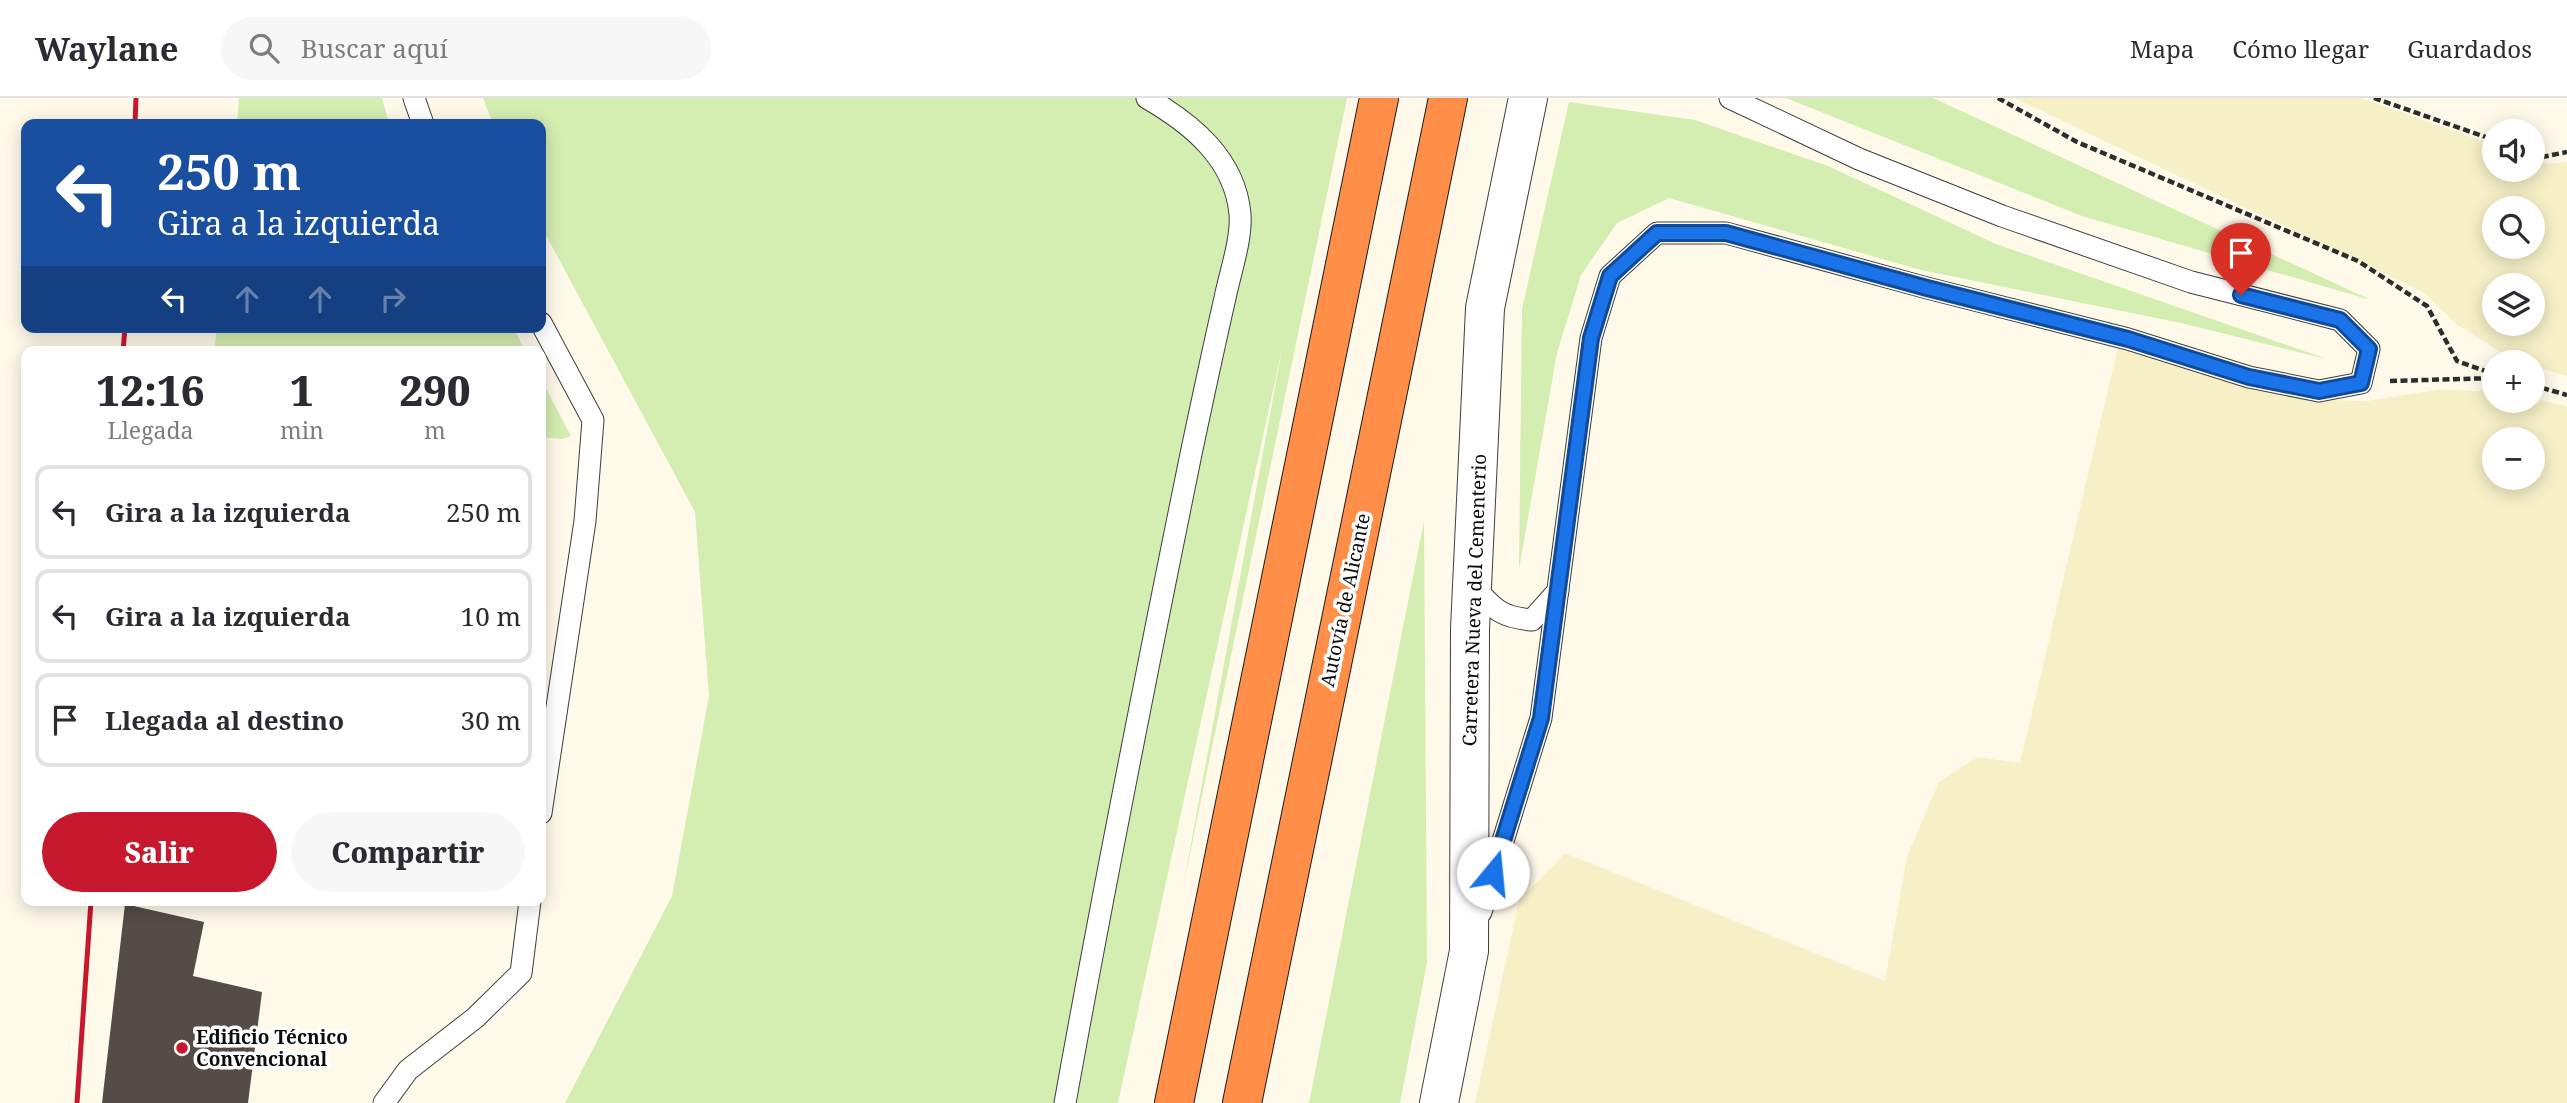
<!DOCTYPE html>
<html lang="es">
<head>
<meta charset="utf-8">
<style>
  :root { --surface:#fff; --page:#f7f7f7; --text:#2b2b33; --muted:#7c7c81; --line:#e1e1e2; --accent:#c7182d }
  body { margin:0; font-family:"Noto Serif",serif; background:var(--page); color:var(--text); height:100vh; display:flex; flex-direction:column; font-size:26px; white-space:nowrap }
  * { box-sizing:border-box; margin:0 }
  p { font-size:23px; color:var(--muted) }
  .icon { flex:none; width:38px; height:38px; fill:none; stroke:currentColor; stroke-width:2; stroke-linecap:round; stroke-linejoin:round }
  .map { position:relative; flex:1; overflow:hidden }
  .drawer { position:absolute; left:21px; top:248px; width:525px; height:560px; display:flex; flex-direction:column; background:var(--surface); border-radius:14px; box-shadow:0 4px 18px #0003 }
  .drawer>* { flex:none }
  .hud { position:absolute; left:21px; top:21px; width:525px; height:214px; border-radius:14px; box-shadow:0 4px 18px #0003; background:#1a4fa0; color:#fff; overflow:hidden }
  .tools { position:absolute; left:2482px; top:21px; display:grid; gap:14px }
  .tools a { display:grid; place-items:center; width:63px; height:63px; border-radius:50%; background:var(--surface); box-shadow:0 4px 18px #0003; font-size:35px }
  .pin { position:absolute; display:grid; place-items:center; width:60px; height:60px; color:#fff; margin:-72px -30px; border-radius:50% 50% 50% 0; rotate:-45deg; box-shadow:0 0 7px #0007 }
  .pin .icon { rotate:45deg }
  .me { position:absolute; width:77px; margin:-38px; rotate:17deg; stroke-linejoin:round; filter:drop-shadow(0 0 5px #0008) }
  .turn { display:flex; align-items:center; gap:24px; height:147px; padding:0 21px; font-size:32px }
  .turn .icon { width:91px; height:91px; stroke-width:2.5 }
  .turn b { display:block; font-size:49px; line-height:60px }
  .lanes { display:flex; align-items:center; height:66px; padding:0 21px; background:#0003; justify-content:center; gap:35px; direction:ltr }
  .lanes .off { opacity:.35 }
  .eta { display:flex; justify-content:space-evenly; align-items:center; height:119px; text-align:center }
  .eta b { font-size:42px; font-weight:800; line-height:49px }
  .button { display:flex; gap:14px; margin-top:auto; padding:14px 21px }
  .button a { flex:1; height:80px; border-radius:42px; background:var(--accent); color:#fff; font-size:28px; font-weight:800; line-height:80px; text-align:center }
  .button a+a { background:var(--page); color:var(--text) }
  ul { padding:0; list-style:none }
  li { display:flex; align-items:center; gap:21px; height:94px; margin:0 14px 10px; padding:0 7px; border:4px solid var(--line); border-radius:14px }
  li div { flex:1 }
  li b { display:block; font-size:26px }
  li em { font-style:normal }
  header { display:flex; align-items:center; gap:42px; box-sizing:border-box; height:98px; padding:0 35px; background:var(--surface); border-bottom:2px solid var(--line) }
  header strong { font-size:33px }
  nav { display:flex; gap:38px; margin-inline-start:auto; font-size:24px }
  .search { width:490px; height:63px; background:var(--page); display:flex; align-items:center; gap:18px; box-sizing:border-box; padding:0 24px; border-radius:38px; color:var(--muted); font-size:26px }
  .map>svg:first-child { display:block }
  .farmland { fill:#f7f0c7; fill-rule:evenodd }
  .green { fill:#d4edb0 }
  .building { fill:#554b47 }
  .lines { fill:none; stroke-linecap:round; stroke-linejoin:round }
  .service-casing { stroke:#3e3e3e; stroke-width:23 }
  .tertiary-casing { stroke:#3e3e3e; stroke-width:40 }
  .motorway-casing { stroke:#1c1c1c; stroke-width:40 }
  .path { stroke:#2d2d2d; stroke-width:4.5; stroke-dasharray:7 3.5; stroke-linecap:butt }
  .service { stroke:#fff; stroke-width:21 }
  .tertiary { stroke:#fff; stroke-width:38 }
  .motorway { stroke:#ff8e48; stroke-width:38 }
  .rail { stroke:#c7182d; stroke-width:5 }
  .route-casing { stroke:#114b97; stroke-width:18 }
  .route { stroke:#1a73e8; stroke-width:12 }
  .poi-dot { fill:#c7182d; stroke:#fff; stroke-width:2.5 }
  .labels { text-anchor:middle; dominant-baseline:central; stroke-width:7; stroke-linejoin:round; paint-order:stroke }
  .street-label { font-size:19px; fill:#0b0b0b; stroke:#fff }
  .poi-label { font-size:19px; font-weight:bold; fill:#0b0b0b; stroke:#fff; text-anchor:start }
</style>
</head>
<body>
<header>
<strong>Waylane</strong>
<div class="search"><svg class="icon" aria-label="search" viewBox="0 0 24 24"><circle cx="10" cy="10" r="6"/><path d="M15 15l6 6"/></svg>Buscar aquí</div>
<nav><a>Mapa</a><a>Cómo llegar</a><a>Guardados</a></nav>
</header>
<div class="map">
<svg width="2567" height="1005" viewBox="0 0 2567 1005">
  <rect width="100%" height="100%" fill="#fff9ea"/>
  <g class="farmland">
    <path d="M 2014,0 L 2361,0 L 2494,47 L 2494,72 L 2532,72 L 2532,60 L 2547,66 L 2567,64 L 2567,278 L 2532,268 L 2532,264 L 2513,262 L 2456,226 L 2423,194 ZM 2494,110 L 2532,110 L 2532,149 L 2494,149 ZM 2494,187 L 2532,187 L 2532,226 L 2494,226 Z"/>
    <path d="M 2118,249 L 2212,277 L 2317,302 L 2367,303 L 2441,291 L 2494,294 L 2494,303 L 2532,303 L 2532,301 L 2567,308 L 2567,1005 L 1475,1005 L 1519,803 L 1565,755 L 1885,883 L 1907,758 L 1939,684 L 1978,659 L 2020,665 ZM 2494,341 L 2532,341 L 2532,380 L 2494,380 Z"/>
  </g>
  <g class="green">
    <path d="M 239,0 L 382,0 L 389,26 L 237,26 Z"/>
    <path d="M 483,0 L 1347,0 L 1183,789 L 1283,246 L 1118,1005 L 565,1005 L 672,798 L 709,598 L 695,414 L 541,128 L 541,26 L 493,26 Z"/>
    <path d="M 1786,0 L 1933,0 L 2371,202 L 2082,118 Z"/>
    <path d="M 1569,4 L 1695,22 L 1828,68 L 1996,146 L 2327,261 L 2181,225 L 1921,172 L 1669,100 L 1617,125 L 1581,177 L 1557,255 L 1519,471 L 1522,211 Z"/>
    <path d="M 217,229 L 513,229 L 526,254 L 214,254 Z"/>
    <path d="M 541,281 L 571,338 L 562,341 L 541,339 Z"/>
    <path d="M 1424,423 L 1427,864 L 1400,1005 L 1309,1005 Z"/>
  </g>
  <path class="building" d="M 125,806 L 204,824 L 193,878 L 262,894 L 248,1005 L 102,1005 Z"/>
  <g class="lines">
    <defs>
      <g id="service">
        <path d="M 414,0 L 423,26"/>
        <path d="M 541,225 L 593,322 L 585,423 L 541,715"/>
        <path d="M 1472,487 C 1494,510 1498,519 1532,522 L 1558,493"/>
        <path d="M 1481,814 L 1541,620 L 1591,240 L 1610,178 L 1657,135 L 1726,135 L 1927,190 L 2128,241 L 2249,279 L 2319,293 L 2361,285 L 2369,251 L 2340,222 L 2191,184 L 2002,118 L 1859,61 L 1730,0"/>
        <path d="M 384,1005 L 408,972 L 475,920 L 521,875 L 530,803"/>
        <path d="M 1065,1005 C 1104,788 1147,572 1191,356 C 1202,304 1213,252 1225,200 C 1230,175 1242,141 1240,116 C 1235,61 1192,26 1147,0"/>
      </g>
      <path id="tertiary" d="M 1439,1005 L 1469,853 L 1470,531 L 1485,210 L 1528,0"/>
      <g id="motorway">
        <path d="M 1174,1005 L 1379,0"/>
        <path d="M 1242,1005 L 1448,0"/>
      </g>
    </defs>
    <use href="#service" class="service-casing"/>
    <use href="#tertiary" class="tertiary-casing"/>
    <use href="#motorway" class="motorway-casing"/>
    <g class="path">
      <path d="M 1998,0 L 2077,44 L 2358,163 L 2427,208 L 2457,263 L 2494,276"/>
      <path d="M 2374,0 L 2494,42"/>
      <path d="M 2532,55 L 2542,59 L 2567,54"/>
      <path d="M 2390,283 L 2494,280"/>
      <path d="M 2532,287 L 2567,297"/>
    </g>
    <use href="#service" class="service"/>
    <use href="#tertiary" class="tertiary"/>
    <use href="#motorway" class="motorway"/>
    <g class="rail">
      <path d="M 135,26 L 136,0"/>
      <path d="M 123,254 L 125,229"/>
      <path d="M 77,1005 L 91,803"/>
    </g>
  </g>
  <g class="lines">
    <defs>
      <path id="route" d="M 1493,775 L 1541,620 L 1591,240 L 1610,178 L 1657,135 L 1726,135 L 1927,190 L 2128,241 L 2249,279 L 2319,293 L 2361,285 L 2369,251 L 2340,222 L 2241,197"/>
    </defs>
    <use href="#route" class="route-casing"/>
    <use href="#route" class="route"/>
  </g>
  <circle class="poi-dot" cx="182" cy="950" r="7"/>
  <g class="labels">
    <g class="street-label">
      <text transform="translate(1345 502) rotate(-78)">Autovía de Alicante</text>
      <text transform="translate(1474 502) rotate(-88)">Carretera Nueva del Cementerio</text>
    </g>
    <g class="poi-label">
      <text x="196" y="939">Edificio Técnico<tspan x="196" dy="22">Convencional</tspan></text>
    </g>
  </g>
</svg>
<div class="tools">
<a><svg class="icon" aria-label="sound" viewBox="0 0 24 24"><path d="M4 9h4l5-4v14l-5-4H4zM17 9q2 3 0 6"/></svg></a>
<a><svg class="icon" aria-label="search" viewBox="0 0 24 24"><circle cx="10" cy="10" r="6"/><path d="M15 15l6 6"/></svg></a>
<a><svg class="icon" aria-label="layers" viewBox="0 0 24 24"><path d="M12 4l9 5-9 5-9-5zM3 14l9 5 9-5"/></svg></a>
<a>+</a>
<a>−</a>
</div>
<div class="pin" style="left:2241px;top:197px;background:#d93025"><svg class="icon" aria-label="arrive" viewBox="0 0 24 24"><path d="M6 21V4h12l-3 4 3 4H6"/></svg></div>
<svg class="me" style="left:1493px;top:775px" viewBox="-20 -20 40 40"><circle r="19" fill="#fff"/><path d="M0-13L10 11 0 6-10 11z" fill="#1a73e8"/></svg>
<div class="hud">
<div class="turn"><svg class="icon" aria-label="left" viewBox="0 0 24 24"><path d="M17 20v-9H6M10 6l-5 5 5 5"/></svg><div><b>250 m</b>Gira a la izquierda</div></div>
<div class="lanes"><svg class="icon" aria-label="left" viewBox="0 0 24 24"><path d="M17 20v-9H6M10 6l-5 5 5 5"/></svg><svg class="icon off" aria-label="ahead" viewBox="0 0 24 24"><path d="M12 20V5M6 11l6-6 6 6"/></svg><svg class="icon off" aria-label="ahead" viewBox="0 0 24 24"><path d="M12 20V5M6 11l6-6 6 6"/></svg><svg class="icon off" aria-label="right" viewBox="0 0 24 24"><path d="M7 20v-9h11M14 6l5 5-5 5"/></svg></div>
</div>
<section class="drawer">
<div class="eta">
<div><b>12:16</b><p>Llegada</p></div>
<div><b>1</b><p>min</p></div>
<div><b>290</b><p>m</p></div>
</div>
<ul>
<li><svg class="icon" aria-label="left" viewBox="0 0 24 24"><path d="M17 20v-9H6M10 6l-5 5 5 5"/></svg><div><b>Gira a la izquierda</b></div><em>250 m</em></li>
<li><svg class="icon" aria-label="left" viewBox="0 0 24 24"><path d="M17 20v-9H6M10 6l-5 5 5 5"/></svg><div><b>Gira a la izquierda</b></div><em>10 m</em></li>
<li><svg class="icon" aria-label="arrive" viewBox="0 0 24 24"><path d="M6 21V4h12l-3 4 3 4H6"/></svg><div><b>Llegada al destino</b></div><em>30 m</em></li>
</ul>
<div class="button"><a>Salir</a><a>Compartir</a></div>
</section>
</div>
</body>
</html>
